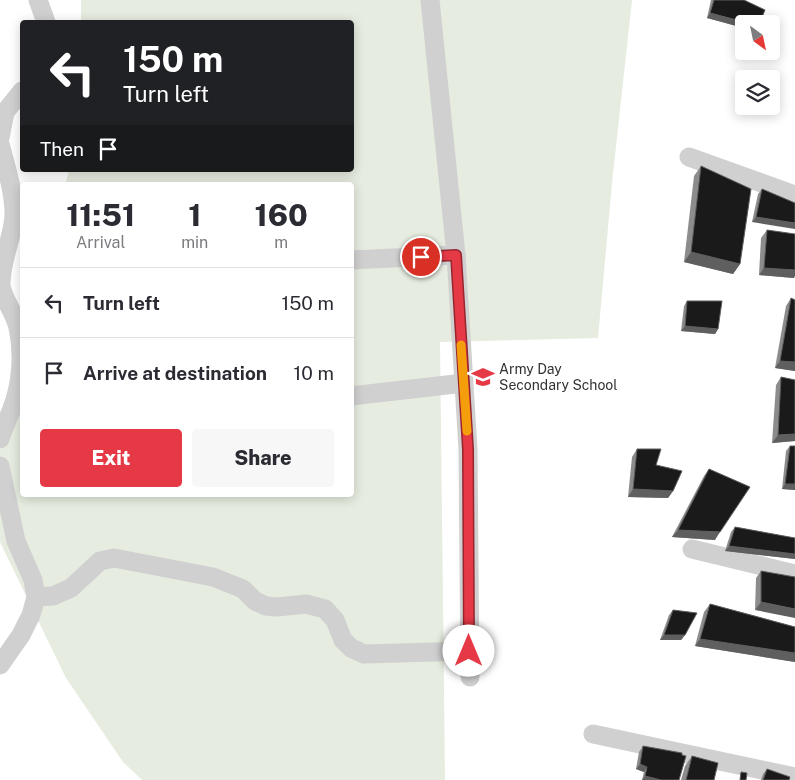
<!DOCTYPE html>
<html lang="en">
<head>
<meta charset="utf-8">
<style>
  :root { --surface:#fff; --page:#f7f7f7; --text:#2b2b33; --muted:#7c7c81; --line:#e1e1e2; --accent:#e63946 }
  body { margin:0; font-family:"Public Sans",sans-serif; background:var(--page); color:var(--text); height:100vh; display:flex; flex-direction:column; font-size:19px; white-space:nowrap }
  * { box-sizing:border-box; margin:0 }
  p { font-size:16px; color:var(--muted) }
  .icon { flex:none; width:28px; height:28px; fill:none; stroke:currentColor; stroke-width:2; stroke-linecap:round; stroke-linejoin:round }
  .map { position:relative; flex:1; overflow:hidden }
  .panel { position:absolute; left:20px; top:182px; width:334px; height:315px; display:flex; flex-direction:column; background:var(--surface); border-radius:5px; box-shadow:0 2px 12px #0003 }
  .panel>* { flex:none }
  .top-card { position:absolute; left:20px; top:20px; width:334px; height:152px; border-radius:5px; box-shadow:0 2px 12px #0003; background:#202124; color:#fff; overflow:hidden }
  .needle { width:32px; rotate:147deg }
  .buttons { position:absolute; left:735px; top:15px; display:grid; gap:10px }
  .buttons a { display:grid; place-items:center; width:45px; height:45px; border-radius:5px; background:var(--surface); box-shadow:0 2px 12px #0003; font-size:25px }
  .pin { position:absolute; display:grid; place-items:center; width:42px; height:42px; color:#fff; margin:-21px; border:2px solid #fff; border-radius:50%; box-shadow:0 1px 5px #0007 }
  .me { position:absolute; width:55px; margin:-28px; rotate:0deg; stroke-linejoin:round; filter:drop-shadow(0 0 4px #0008) }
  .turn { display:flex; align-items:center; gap:18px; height:105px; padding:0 20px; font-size:22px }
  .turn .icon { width:65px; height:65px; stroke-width:2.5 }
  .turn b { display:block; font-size:35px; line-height:42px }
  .then { display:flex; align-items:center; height:48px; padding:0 20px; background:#0003; gap:10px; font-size:19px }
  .eta { display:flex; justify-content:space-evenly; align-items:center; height:85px; text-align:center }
  .eta b { font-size:30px; font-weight:800; line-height:35px }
  .button { display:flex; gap:10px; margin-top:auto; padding:10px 20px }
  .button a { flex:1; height:58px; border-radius:5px; background:var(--accent); color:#fff; font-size:20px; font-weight:800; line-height:58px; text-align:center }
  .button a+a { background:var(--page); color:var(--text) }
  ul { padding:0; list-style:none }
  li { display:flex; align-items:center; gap:15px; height:70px; padding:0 20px; border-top:1px solid var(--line) }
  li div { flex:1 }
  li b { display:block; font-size:19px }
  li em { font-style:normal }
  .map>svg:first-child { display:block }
  .green { fill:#e6ecdf }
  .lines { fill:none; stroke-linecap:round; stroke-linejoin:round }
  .minor { stroke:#d0d0d0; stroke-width:19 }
  .wall { fill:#8c8c8c }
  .shaded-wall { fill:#5f5f5f }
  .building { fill:#1a1a1a; stroke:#5f5f5f }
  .route-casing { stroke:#96252e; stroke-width:12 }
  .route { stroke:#e63946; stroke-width:9 }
  .slow { stroke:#f59e0b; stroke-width:9 }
  .labels { text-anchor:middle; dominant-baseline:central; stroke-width:5; stroke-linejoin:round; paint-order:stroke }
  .poi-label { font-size:14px; fill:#333; stroke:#fff; text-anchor:start }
</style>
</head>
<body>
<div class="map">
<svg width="795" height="780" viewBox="0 0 795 780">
  <rect width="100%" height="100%" fill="#fff"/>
  <path class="green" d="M 81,0 L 632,0 L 612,183 L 598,338 L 440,342 L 445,780 L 142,780 L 123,762 L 66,678 L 0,542 L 0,451 L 22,367 L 22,495 L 351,495 L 351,185 L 65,185 L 69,170 L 351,170 L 351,22 L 81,22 Z"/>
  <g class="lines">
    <g class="minor">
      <path d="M 38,0 L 46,22"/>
      <path d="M 430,0 L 456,255 L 468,449 L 470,677"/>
      <path d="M 0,138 L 5,112 L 22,91"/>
      <path d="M 0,144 C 6,167 14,191 14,215 C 13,238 0,262 1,286 C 4,301 15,313 18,328 C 24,355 21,386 11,411 C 7,421 3,429 0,439"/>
      <path d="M 689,157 L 795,195"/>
      <path d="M 351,260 L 456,255"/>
      <path d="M 351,396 L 464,383"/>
      <path d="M 0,466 L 16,541 L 33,580 L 36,597 L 31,615 L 21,635 L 0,665"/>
      <path d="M 692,549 L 795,574"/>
      <path d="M 36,597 L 53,596 L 71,588 L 100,561 L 114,558 L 213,577 L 243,589 L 255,601 L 266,606 L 277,607 L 306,604 L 325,609 L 335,620 L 343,640 L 351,648 L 364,654 L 469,651"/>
      <path d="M 593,734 L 795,777"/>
    </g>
  </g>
  <g class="wall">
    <path d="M 711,0 L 744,0 L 744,28 L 707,18 Z"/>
    <path d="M 701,166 L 740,264 L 733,274 L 684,262 L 694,176 Z"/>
    <path d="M 762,189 L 795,203 L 752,222 L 758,194 Z"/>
    <path d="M 767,230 L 794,278 L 759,275 L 761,238 Z"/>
    <path d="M 791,298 L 795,371 L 775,368 L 786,306 Z"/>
    <path d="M 687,301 L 718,329 L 715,334 L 681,331 L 684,306 Z"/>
    <path d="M 781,377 L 795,380 L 795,441 L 772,443 L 776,385 Z"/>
    <path d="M 790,446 L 795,446 L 795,490 L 782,489 L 786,451 Z"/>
    <path d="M 637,449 L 656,465 L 673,491 L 668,498 L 628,497 L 632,457 Z"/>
    <path d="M 709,469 L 715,540 L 672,537 L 704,476 Z"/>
    <path d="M 735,527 L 795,538 L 795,559 L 725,551 L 731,532 Z"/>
    <path d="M 761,571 L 795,577 L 755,610 L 756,578 Z"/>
    <path d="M 710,604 L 795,627 L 795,662 L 695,646 L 704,612 Z"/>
    <path d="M 673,610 L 685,635 L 681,640 L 660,640 L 669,615 Z"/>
    <path d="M 643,746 L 679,780 L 642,780 L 644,772 L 636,769 L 639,752 Z"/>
    <path d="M 692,756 L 714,780 L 681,780 L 685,766 Z"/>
    <path d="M 767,769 L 789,780 L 761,780 L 763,774 Z"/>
  </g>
  <g class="shaded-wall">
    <path d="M 710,13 L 752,24 L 744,24 L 744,28 L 707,18 Z"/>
    <path d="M 756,217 L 795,223 L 795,229 L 752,222 Z"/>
    <path d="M 691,252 L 740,264 L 733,274 L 684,262 Z"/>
    <path d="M 764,268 L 795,270 L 795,276 L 794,278 L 759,275 Z"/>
    <path d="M 685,326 L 718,329 L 715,334 L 681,331 Z"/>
    <path d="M 780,361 L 795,362 L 795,371 L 775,368 Z"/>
    <path d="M 795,434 L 795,441 L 772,443 L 778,435 Z"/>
    <path d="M 785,484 L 795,484 L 795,490 L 782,489 Z"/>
    <path d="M 633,489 L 673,491 L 668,498 L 628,497 Z"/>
    <path d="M 678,530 L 720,532 L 715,540 L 672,537 Z"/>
    <path d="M 729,546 L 795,554 L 795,559 L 725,551 Z"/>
    <path d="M 761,602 L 795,609 L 795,618 L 755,610 Z"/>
    <path d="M 664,635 L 685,635 L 681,640 L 660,640 Z"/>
    <path d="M 700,639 L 795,653 L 795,662 L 695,646 Z"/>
    <path d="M 640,764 L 647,767 L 644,772 L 636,769 Z"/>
    <path d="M 645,776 L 661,780 L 642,780 Z"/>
  </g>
  <g class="building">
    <path d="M 714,0 L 744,0 L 765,10 L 759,24 L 752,24 L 710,13 Z"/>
    <path d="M 701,166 L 751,189 L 740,264 L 691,252 Z"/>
    <path d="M 762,189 L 795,203 L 795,223 L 756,217 Z"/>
    <path d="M 767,230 L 795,234 L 795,270 L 764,268 Z"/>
    <path d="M 791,298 L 795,300 L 795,362 L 780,361 Z"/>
    <path d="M 687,301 L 722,301 L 718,329 L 685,326 Z"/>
    <path d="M 781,377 L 795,380 L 795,434 L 778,435 Z"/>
    <path d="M 790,446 L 795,446 L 795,484 L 785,484 Z"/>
    <path d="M 637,449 L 661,449 L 656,465 L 682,471 L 673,491 L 633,489 Z"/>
    <path d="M 709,469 L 750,487 L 720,532 L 678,530 Z"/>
    <path d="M 735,527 L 795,538 L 795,554 L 729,546 Z"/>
    <path d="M 761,571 L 795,577 L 795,609 L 761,602 Z"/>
    <path d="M 710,604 L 795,627 L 795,653 L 700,639 Z"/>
    <path d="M 673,610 L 697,613 L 685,635 L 664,635 Z"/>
    <path d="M 643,746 L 682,753 L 682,755 L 686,756 L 679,780 L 661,780 L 645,776 L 647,767 L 640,764 Z"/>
    <path d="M 692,756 L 718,763 L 714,780 L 686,780 Z"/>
    <path d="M 767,769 L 790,777 L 789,780 L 763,780 Z"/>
    <path d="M 741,772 L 747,773 L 746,780 L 740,780 Z"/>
  </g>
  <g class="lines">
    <defs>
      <path id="route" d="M 421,257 L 456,255 L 468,449 L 469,651"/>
    </defs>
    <use href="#route" class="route-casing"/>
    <use href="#route" class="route"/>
    <path class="slow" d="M 461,345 L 467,431"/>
  </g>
  <defs>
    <symbol id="university-bare" viewBox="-9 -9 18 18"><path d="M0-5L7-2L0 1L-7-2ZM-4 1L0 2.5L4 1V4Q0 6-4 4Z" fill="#e63946" stroke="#fff" stroke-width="2.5" paint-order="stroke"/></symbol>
  </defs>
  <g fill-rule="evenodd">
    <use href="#university-bare" x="467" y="361" width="32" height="32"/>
  </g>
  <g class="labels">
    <g class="poi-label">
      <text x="499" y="369">Army Day<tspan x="499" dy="16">Secondary School</tspan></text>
    </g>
  </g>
</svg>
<div class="buttons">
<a><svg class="needle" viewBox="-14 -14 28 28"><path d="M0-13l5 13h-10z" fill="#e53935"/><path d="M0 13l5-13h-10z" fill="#7c7c81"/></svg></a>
<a><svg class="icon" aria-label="layers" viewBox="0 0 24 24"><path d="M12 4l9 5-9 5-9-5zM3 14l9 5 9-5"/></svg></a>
</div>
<div class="pin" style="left:421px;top:257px;background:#d93025"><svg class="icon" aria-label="arrive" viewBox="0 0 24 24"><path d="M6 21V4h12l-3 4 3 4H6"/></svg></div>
<svg class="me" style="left:469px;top:651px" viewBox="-20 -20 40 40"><circle r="19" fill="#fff"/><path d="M0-13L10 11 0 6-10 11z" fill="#e63946"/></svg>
<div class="top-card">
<div class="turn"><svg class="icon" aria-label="left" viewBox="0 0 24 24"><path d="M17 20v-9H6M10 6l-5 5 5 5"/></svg><div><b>150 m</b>Turn left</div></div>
<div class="then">Then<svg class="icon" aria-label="arrive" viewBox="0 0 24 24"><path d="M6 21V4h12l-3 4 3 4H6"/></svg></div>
</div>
<section class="panel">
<div class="eta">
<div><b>11:51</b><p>Arrival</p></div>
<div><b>1</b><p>min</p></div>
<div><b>160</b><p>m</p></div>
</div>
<ul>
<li><svg class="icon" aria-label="left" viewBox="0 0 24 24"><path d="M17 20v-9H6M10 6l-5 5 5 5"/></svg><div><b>Turn left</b></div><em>150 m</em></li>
<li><svg class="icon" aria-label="arrive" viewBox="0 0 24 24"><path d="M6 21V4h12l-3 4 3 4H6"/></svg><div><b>Arrive at destination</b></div><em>10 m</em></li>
</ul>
<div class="button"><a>Exit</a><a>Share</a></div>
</section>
</div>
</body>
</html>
